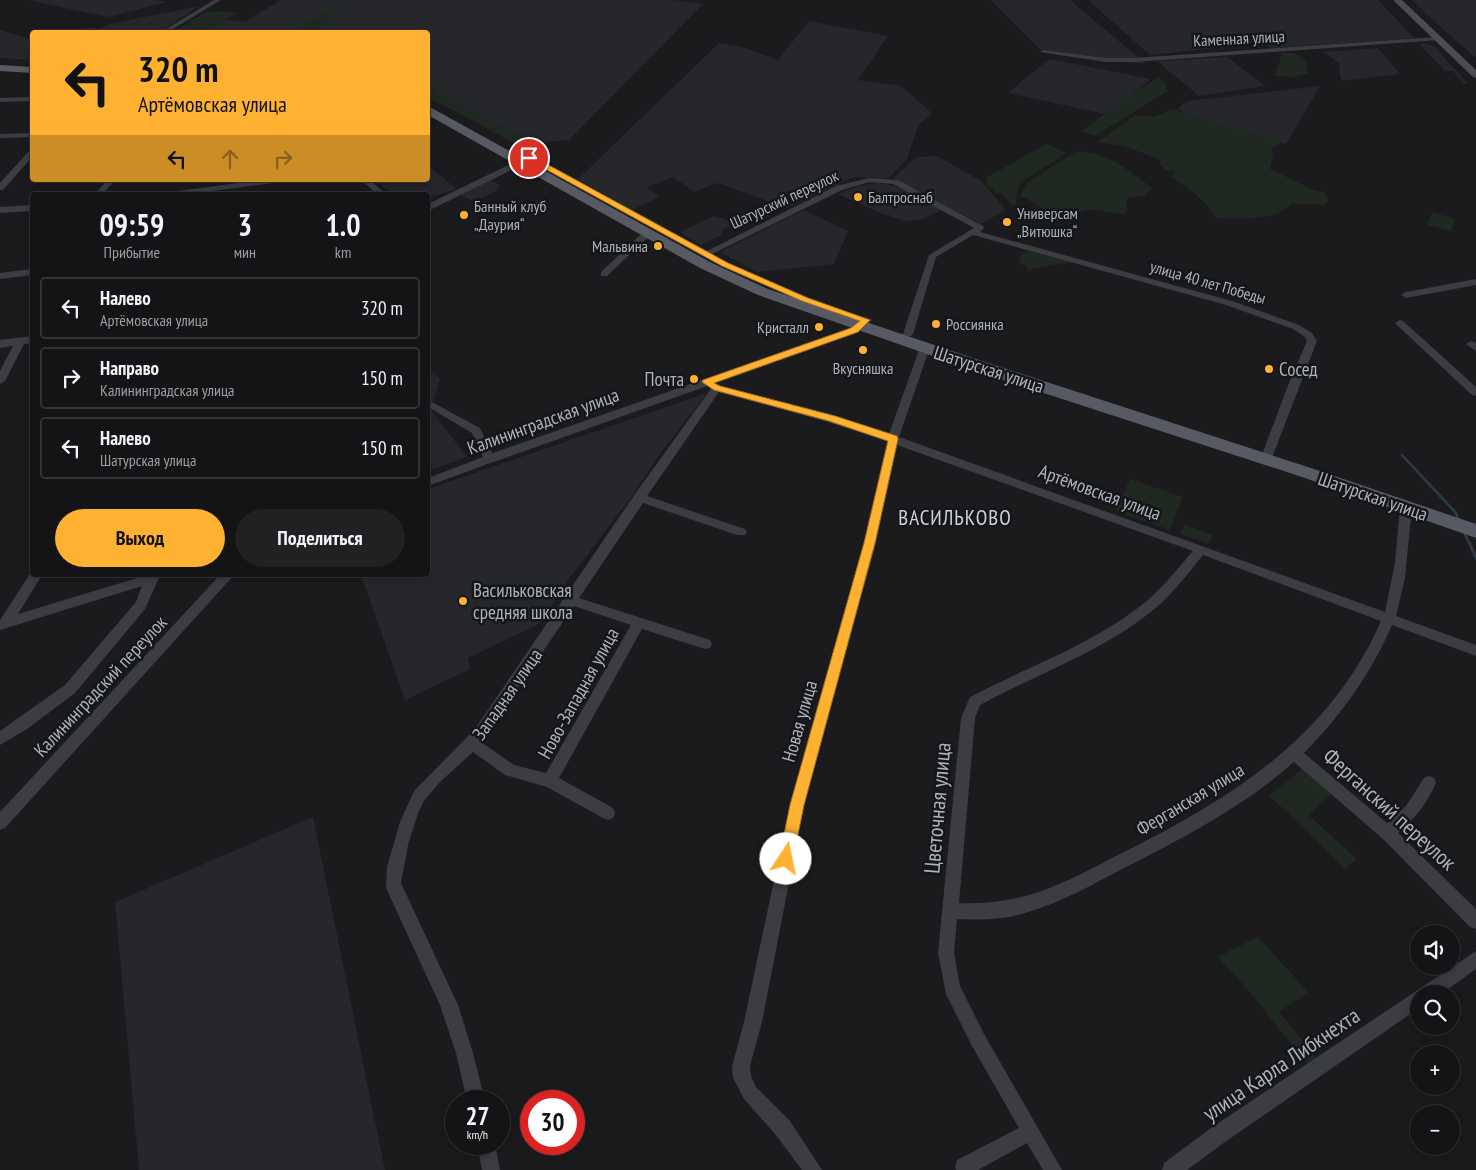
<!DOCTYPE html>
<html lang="ru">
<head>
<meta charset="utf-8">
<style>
  :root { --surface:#141416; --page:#212123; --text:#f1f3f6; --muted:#9d9ea1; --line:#333335; --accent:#ffb131 }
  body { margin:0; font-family:"PT Sans Narrow",sans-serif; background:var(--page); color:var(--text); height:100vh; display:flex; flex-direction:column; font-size:19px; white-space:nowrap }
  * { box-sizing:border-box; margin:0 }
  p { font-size:16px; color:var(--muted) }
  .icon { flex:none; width:28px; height:28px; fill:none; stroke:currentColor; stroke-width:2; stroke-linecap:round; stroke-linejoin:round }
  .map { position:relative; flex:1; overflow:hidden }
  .side { position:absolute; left:30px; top:192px; width:400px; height:385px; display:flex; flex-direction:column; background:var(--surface); border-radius:5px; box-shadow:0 2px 12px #0003,0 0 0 1px var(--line) }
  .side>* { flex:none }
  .hud { position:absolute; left:30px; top:30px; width:400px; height:152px; border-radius:5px; box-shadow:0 2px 12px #0003,0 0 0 1px var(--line); background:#ffb131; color:#111; overflow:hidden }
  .fabs { position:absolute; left:1410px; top:925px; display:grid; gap:10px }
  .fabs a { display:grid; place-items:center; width:50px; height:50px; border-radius:50%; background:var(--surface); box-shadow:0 2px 12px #0003,0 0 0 1px var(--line); font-size:25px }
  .speed { position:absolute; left:445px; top:1090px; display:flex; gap:10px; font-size:25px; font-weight:700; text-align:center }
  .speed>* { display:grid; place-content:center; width:65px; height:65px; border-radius:50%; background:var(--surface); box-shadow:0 2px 12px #0003,0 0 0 1px var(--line); line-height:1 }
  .speed small { font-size:12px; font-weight:400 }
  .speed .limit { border:8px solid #d22; background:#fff; color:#111 }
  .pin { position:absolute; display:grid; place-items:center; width:42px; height:42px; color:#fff; margin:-21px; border:2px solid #fff; border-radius:50%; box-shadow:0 1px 5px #0007 }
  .me { position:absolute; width:55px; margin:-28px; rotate:11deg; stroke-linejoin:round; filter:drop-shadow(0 0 4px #0008) }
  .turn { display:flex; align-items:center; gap:18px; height:105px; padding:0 25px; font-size:22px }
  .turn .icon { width:65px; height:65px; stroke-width:2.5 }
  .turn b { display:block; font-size:35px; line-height:42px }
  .lanes { display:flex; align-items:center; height:48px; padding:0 25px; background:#0003; justify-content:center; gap:25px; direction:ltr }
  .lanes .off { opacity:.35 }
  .eta { display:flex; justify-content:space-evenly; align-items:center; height:85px; text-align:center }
  .eta b { font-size:30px; font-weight:800; line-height:35px }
  .cta { display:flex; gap:10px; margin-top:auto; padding:10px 25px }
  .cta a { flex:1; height:58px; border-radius:30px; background:var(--accent); color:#111; font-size:20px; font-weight:800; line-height:58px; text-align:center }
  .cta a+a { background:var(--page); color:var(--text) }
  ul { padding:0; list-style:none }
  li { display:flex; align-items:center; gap:15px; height:62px; margin:0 10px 8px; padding:0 15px; border:2px solid var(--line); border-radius:5px }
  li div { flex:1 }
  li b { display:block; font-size:19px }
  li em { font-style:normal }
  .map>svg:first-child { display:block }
  .built { fill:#26272a }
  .green { fill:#202921 }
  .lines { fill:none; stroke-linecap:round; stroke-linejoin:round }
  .stream-far1 { stroke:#2f3b43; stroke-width:2.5 }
  .stream { stroke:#2f3b43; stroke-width:3 }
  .minor { fill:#3b3d43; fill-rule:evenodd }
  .tertiary { fill:#3b3d43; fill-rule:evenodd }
  .secondary { fill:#494c53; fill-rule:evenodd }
  .primary { fill:#575a62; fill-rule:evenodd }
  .route { fill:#ffb131; stroke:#a67320 }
  .poi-dot { fill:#ffb131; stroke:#151618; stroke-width:2 }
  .labels { text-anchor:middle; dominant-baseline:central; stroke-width:5; stroke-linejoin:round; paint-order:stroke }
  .far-street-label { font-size:16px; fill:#acb2be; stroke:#151618 }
  .far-poi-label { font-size:16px; fill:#acb2be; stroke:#151618; text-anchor:start }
  .street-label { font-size:19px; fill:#acb2be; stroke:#151618 }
  .poi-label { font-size:19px; fill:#acb2be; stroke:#151618; text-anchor:start }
  .quarter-label { font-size:21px; letter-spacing:1px; fill:#ced1d9; stroke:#151618 }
  .near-street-label { font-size:22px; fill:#acb2be; stroke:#151618 }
</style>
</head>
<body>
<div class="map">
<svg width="1476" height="1170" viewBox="0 0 1476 1170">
  <rect width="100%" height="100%" fill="#1b1b1d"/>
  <g class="built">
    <path d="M 28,0 L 157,0 L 167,2 L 108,17 Z"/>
    <path d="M 281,0 L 673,0 L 703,4 L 569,140 L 528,144 L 428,89 L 428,32 L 180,32 L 204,17 L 245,22 Z"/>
    <path d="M 991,0 L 1070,0 L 1146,64 L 1041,50 Z"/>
    <path d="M 1088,0 L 1378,0 L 1414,38 L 1271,48 L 1263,43 L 1150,55 Z"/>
    <path d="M 1412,0 L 1476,0 L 1476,58 L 1425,13 Z"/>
    <path d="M 200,6 L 159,32 L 62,32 L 92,27 L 99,29 L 109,24 Z"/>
    <path d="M 809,21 L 888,36 L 858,80 L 901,86 L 932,113 L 918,126 L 907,159 L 889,178 L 854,177 L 787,208 L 718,183 L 694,192 L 673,177 L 647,187 L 660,197 L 632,210 L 578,179 L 719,43 L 742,47 L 778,60 Z"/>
    <path d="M 0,30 L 29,39 L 32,38 L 32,60 L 0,58 Z"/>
    <path d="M 1426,43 L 1435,47 L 1468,84 L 1465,84 L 1453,71 L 1445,71 L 1419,44 Z"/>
    <path d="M 1378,48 L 1400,74 L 1342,81 L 1340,76 L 1339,63 L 1323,52 Z"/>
    <path d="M 1227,57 L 1265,86 L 1199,96 L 1157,61 Z"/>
    <path d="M 1049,59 L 1151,79 L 1109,115 L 1008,93 Z"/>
    <path d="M 1320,86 L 1286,144 L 1185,114 L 1178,108 L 1187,101 Z"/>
    <path d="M 937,156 L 981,181 L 1006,210 L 981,224 L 893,178 L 917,157 Z"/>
    <path d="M 428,166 L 457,189 L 428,198 L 428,195 L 395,195 L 374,180 L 428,180 Z"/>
    <path d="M 489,180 L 500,185 L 496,191 L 475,202 L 458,194 Z"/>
    <path d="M 879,183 L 901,188 L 942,210 L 923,219 L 906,221 L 883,214 L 838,194 L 859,186 Z"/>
    <path d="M 804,210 L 848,231 L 834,264 L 757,272 L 720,252 Z"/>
    <path d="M 714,216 L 730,221 L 729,227 L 722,230 L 722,235 L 701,245 L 680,232 Z"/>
    <path d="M 430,369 L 440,379 L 431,410 L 467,457 L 428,471 L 428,372 Z"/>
    <path d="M 707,393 L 663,450 L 626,504 L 569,579 L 541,623 L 468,658 L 470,669 L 405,700 L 361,575 L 428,575 L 428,489 Z"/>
    <path d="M 313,817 L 385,1170 L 139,1170 L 115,902 Z"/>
  </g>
  <g class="green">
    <path d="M 328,9 L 343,11 L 313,32 L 295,32 Z"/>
    <path d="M 218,11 L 237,13 L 205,32 L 172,32 L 206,12 Z"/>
    <path d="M 1282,53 L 1296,53 L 1307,62 L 1306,69 L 1310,73 L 1293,77 L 1275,76 Z"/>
    <path d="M 1158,77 L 1165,82 L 1168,91 L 1095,136 L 1081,131 Z"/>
    <path d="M 428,86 L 531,140 L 538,142 L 530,152 L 453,110 L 428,98 Z"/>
    <path d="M 1173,109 L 1197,118 L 1277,138 L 1283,141 L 1271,149 L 1273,156 L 1270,169 L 1311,189 L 1326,193 L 1328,200 L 1325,205 L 1291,203 C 1276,222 1239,218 1217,218 C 1207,202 1188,187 1171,177 L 1176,171 L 1166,170 L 1160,164 L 1161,160 L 1124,146 L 1097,142 L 1136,115 L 1155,117 Z"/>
    <path d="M 1046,144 L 1067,153 L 1021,182 L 1017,191 L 1016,204 L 1013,206 L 1002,193 L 995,193 L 994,190 L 988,187 L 986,178 Z"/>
    <path d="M 1077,151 C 1108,153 1129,170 1152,188 L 1145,196 L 1129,197 L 1126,204 L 1127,211 L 1124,214 L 1090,209 L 1070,215 L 1055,214 L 1045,211 L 1028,199 L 1020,196 L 1027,183 Z"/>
    <path d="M 1432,212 L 1455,219 L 1451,231 L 1427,225 Z"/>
    <path d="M 1029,251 L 1071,262 L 1072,264 L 1068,262 L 1029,270 L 1025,265 L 1019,262 L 1021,255 Z"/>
    <path d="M 1130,479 L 1183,497 L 1170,530 L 1116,511 Z"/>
    <path d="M 1184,524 L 1213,535 L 1209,544 L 1180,534 Z"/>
    <path d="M 1302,769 L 1317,778 L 1334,792 L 1308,815 L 1357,859 L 1345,869 L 1303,826 L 1269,796 Z"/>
    <path d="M 1258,937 L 1308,992 L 1279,1012 L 1318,1059 L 1309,1066 L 1249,991 L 1218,957 Z"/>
  </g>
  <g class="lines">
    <g class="stream-far1">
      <path d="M 1402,455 L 1456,513 L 1459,521"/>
      <path d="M 1464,532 L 1469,543"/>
    </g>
    <path class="stream" d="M 1469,542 L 1476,558"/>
    <g class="minor">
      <path d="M 214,0 L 221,0 L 168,32 L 161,32 Z"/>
      <path d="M 1437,37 L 1440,39 L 1439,40 L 1134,62 L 1106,62 L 1040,52 L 1043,50 L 1106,58 L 1134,58 Z"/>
      <path d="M 32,97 L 32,101 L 0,102 L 0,98 Z"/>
      <path d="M 32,133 L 32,137 L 0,138 L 0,134 Z"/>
      <path d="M 29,151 L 32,151 L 32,157 L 3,190 L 0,190 L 0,183 Z"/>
      <path d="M 869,178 L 898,180 L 983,226 L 984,228 L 980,232 L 1232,301 L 1299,325 L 1312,333 L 1317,341 L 1270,463 L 1262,463 L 1260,460 L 1287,388 L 1307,341 L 1305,337 L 1293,329 L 1226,305 L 973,235 L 936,257 L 913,334 L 911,336 L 905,336 L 903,334 L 929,255 L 974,228 L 893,184 L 869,182 L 842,190 L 708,256 L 705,257 L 701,254 L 836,186 Z"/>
      <path d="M 107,180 L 115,180 L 102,195 L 94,195 Z"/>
      <path d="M 262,180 L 285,180 L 281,182 L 182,195 L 158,195 L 162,193 Z"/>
      <path d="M 361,180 L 370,180 L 387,195 L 378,195 Z"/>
      <path d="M 32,205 L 32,211 L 0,213 L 0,207 Z"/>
      <path d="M 650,231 L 654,234 L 645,240 L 607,276 L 601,276 L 601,272 L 639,236 Z"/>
      <path d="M 32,269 L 32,275 L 0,279 L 0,273 Z"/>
      <path d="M 1476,279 L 1476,285 L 1406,298 L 1401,295 L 1406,292 Z"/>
      <path d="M 1400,320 L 1403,321 L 1476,387 L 1476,396 L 1472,395 L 1397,325 L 1395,323 Z"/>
      <path d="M 20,339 L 25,342 L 5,381 L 0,384 L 0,371 L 15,342 Z"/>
      <path d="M 1471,341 L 1476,343 L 1476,351 L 1466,344 Z"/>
      <path d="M 925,344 L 930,347 L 899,437 L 1385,612 L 1395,563 L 1400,506 L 1402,503 L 1410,503 L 1412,506 L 1405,578 L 1396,616 L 1476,645 L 1476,656 L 1392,625 C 1372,672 1340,717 1304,753 L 1387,823 L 1406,806 L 1424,778 L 1429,776 L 1434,778 L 1436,783 C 1427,803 1415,819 1398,833 L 1476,909 L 1476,929 L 1470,927 L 1383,839 L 1294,762 C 1244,806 1185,837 1126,867 C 1093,884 1061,903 1025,913 C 1003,920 980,920 957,919 L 954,953 L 960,986 L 984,1034 L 1062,1170 L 1043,1170 L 1027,1143 L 978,1170 L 956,1170 L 955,1167 L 957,1160 L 1019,1128 L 972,1046 L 946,994 L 938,953 L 961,718 L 970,697 C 1029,666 1097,643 1149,599 C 1165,585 1179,567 1193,551 L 897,445 L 876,543 L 804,805 L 762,1022 L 750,1066 L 751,1076 L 756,1087 L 790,1121 L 822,1170 L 802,1170 L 776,1135 L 744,1099 L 733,1078 L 732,1066 L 744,1022 L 790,805 L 864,543 L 887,441 L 828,422 L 719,392 L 647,496 L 745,529 L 747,532 L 745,535 L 737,535 L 643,503 L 579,598 L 710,640 L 712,644 L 710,648 L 705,649 L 642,629 L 559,778 L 613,808 L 615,813 L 613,818 L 608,820 L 603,818 L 547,787 L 505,775 L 473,752 L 440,782 L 424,801 L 418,813 L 408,845 L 401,883 L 458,1005 L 473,1053 L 485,1101 L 467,1101 L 456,1053 L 440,1005 L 386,888 L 387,867 L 400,822 L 414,791 L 475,729 L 635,494 L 713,386 L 717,385 L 836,416 L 889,434 L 920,347 ZM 1203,555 L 1381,621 C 1330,737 1233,797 1126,851 C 1067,881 1027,906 959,903 L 975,718 L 980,705 C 1039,673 1107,650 1158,606 C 1175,591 1189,572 1203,555 ZM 574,606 L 631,625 L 546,773 L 514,765 L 481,742 Z"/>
      <path d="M 428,400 L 480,428 L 495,459 L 493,462 L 428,486 L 428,478 L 483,457 L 472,433 L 428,407 Z"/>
      <path d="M 32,571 L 32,575 L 42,575 L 18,614 L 147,575 L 159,575 L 159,578 L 145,609 L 75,693 L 27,729 L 0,745 L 0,731 L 65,685 L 136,602 L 142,586 L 0,630 L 0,620 Z"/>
      <path d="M 220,575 L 234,575 L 5,828 L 0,830 L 0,812 Z"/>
      <path d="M 1476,951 L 1476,969 L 1441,994 L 1419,994 L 1419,1008 L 1225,1142 L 1187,1170 L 1162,1170 L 1164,1163 L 1211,1128 Z"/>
      <path d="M 477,1144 L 495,1144 L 500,1170 L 482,1170 Z"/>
    </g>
    <g class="tertiary">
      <path d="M 529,155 L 532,156 L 532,160 L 428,211 L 428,204 Z"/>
      <path d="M 866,317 L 872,320 L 859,332 L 494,462 L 484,462 L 482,459 L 484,456 L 851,328 L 862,318 Z"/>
      <path d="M 32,336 L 32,343 L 0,348 L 0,340 Z"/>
    </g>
    <path class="secondary" d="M 1393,0 L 1402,0 L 1476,70 L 1476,78 L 1473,77 Z"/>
    <g class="primary">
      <path d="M 0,65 L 32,67 L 32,73 L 0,71 Z"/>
      <path d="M 428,106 L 710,262 L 768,289 L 985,362 L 1314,469 L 1476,524 L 1476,538 L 1302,477 L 973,370 L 758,295 L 700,268 L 428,115 Z"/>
    </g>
  </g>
  <path class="route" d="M 527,156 L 532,156 L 728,263 L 808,298 L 870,320 L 858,332 L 714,383 L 720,386 L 835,416 L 897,436 L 898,439 L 875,543 L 804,805 L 793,859 L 791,864 L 786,866 L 781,864 L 779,859 L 790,805 L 864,543 L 888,441 L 829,421 L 714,390 L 702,382 L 703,380 L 851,328 L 860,321 L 802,301 L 722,266 L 527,159 Z"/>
  <g class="poi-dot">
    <circle cx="858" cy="197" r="5"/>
    <circle cx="464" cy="215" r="5"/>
    <circle cx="1007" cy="222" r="5"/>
    <circle cx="658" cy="246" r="5"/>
    <circle cx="936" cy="324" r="5"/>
    <circle cx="819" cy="327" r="5"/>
    <circle cx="863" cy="350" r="5"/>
    <circle cx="1269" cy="369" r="5"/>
    <circle cx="694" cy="379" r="5"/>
    <circle cx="463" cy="601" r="5"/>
  </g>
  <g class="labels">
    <g class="far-street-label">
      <text transform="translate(1239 38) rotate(-3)">Каменная улица</text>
      <text transform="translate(784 199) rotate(-25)">Шатурский переулок</text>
      <text transform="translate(1208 282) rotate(16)">улица 40 лет Победы</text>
    </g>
    <g class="far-poi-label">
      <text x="868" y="197">Балтроснаб</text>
      <text x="474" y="206">Банный клуб<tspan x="474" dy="18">„Даурия“</tspan></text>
      <text x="1017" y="213">Универсам<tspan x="1017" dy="18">„Витюшка“</tspan></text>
      <text x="648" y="246" text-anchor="end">Мальвина</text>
      <text x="946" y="324">Россиянка</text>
      <text x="809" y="327" text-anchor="end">Кристалл</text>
      <text x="863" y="368" text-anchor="middle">Вкусняшка</text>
    </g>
    <g class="street-label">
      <text transform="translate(989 369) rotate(18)">Шатурская улица</text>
      <text transform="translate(543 421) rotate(-20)">Калининградская улица</text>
      <text transform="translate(1100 492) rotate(20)">Артёмовская улица</text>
      <text transform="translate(1373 496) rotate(19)">Шатурская улица</text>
      <text transform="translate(100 686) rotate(-47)">Калининградский переулок</text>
      <text transform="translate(578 693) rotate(-61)">Ново-Западная улица</text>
      <text transform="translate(507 694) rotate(-55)">Западная улица</text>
      <text transform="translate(799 721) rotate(-74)">Новая улица</text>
      <text transform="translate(1190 799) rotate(-31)">Ферганская улица</text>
    </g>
    <g class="poi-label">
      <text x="1279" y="369">Сосед</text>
      <text x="684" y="379" text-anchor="end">Почта</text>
      <text x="473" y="590">Васильковская<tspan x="473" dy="22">средняя школа</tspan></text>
    </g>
    <g class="quarter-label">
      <text x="955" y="517">ВАСИЛЬКОВО</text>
    </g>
    <g class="near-street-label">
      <text transform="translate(937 808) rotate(-85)">Цветочная улица</text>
      <text transform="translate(1390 809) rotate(42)">Ферганский переулок</text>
      <text transform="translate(1281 1064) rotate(-34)">улица Карла Либкнехта</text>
    </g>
  </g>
</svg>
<div class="fabs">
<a><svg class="icon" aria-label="sound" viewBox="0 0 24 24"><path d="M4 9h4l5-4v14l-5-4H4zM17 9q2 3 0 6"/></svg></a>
<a><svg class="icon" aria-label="search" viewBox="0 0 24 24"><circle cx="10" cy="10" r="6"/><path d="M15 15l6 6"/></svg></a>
<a>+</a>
<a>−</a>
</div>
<div class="speed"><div>27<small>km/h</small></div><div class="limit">30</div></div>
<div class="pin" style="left:529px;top:158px;background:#d93025"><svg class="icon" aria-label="arrive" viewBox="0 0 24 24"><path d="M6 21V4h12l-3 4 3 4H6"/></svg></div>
<svg class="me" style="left:786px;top:859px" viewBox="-20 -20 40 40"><circle r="19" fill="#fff"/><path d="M0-13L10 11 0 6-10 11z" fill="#ffb131"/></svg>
<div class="hud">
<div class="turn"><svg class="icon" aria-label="left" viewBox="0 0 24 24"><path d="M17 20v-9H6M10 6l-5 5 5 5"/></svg><div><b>320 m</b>Артёмовская улица</div></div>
<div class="lanes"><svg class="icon" aria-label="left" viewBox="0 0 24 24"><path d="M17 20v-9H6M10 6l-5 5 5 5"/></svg><svg class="icon off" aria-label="ahead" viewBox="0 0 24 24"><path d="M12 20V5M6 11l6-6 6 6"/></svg><svg class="icon off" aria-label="right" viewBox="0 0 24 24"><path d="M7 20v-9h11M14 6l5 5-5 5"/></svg></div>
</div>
<section class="side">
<div class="eta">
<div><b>09:59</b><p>Прибытие</p></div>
<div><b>3</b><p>мин</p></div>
<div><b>1.0</b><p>km</p></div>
</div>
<ul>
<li><svg class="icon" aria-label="left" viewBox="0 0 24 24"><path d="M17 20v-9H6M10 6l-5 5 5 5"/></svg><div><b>Налево</b><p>Артёмовская улица</p></div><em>320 m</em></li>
<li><svg class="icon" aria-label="right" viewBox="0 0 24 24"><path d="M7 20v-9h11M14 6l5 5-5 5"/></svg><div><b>Направо</b><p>Калининградская улица</p></div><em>150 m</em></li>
<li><svg class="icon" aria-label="left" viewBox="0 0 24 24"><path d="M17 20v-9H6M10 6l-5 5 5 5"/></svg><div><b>Налево</b><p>Шатурская улица</p></div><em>150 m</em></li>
</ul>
<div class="cta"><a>Выход</a><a>Поделиться</a></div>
</section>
</div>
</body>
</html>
